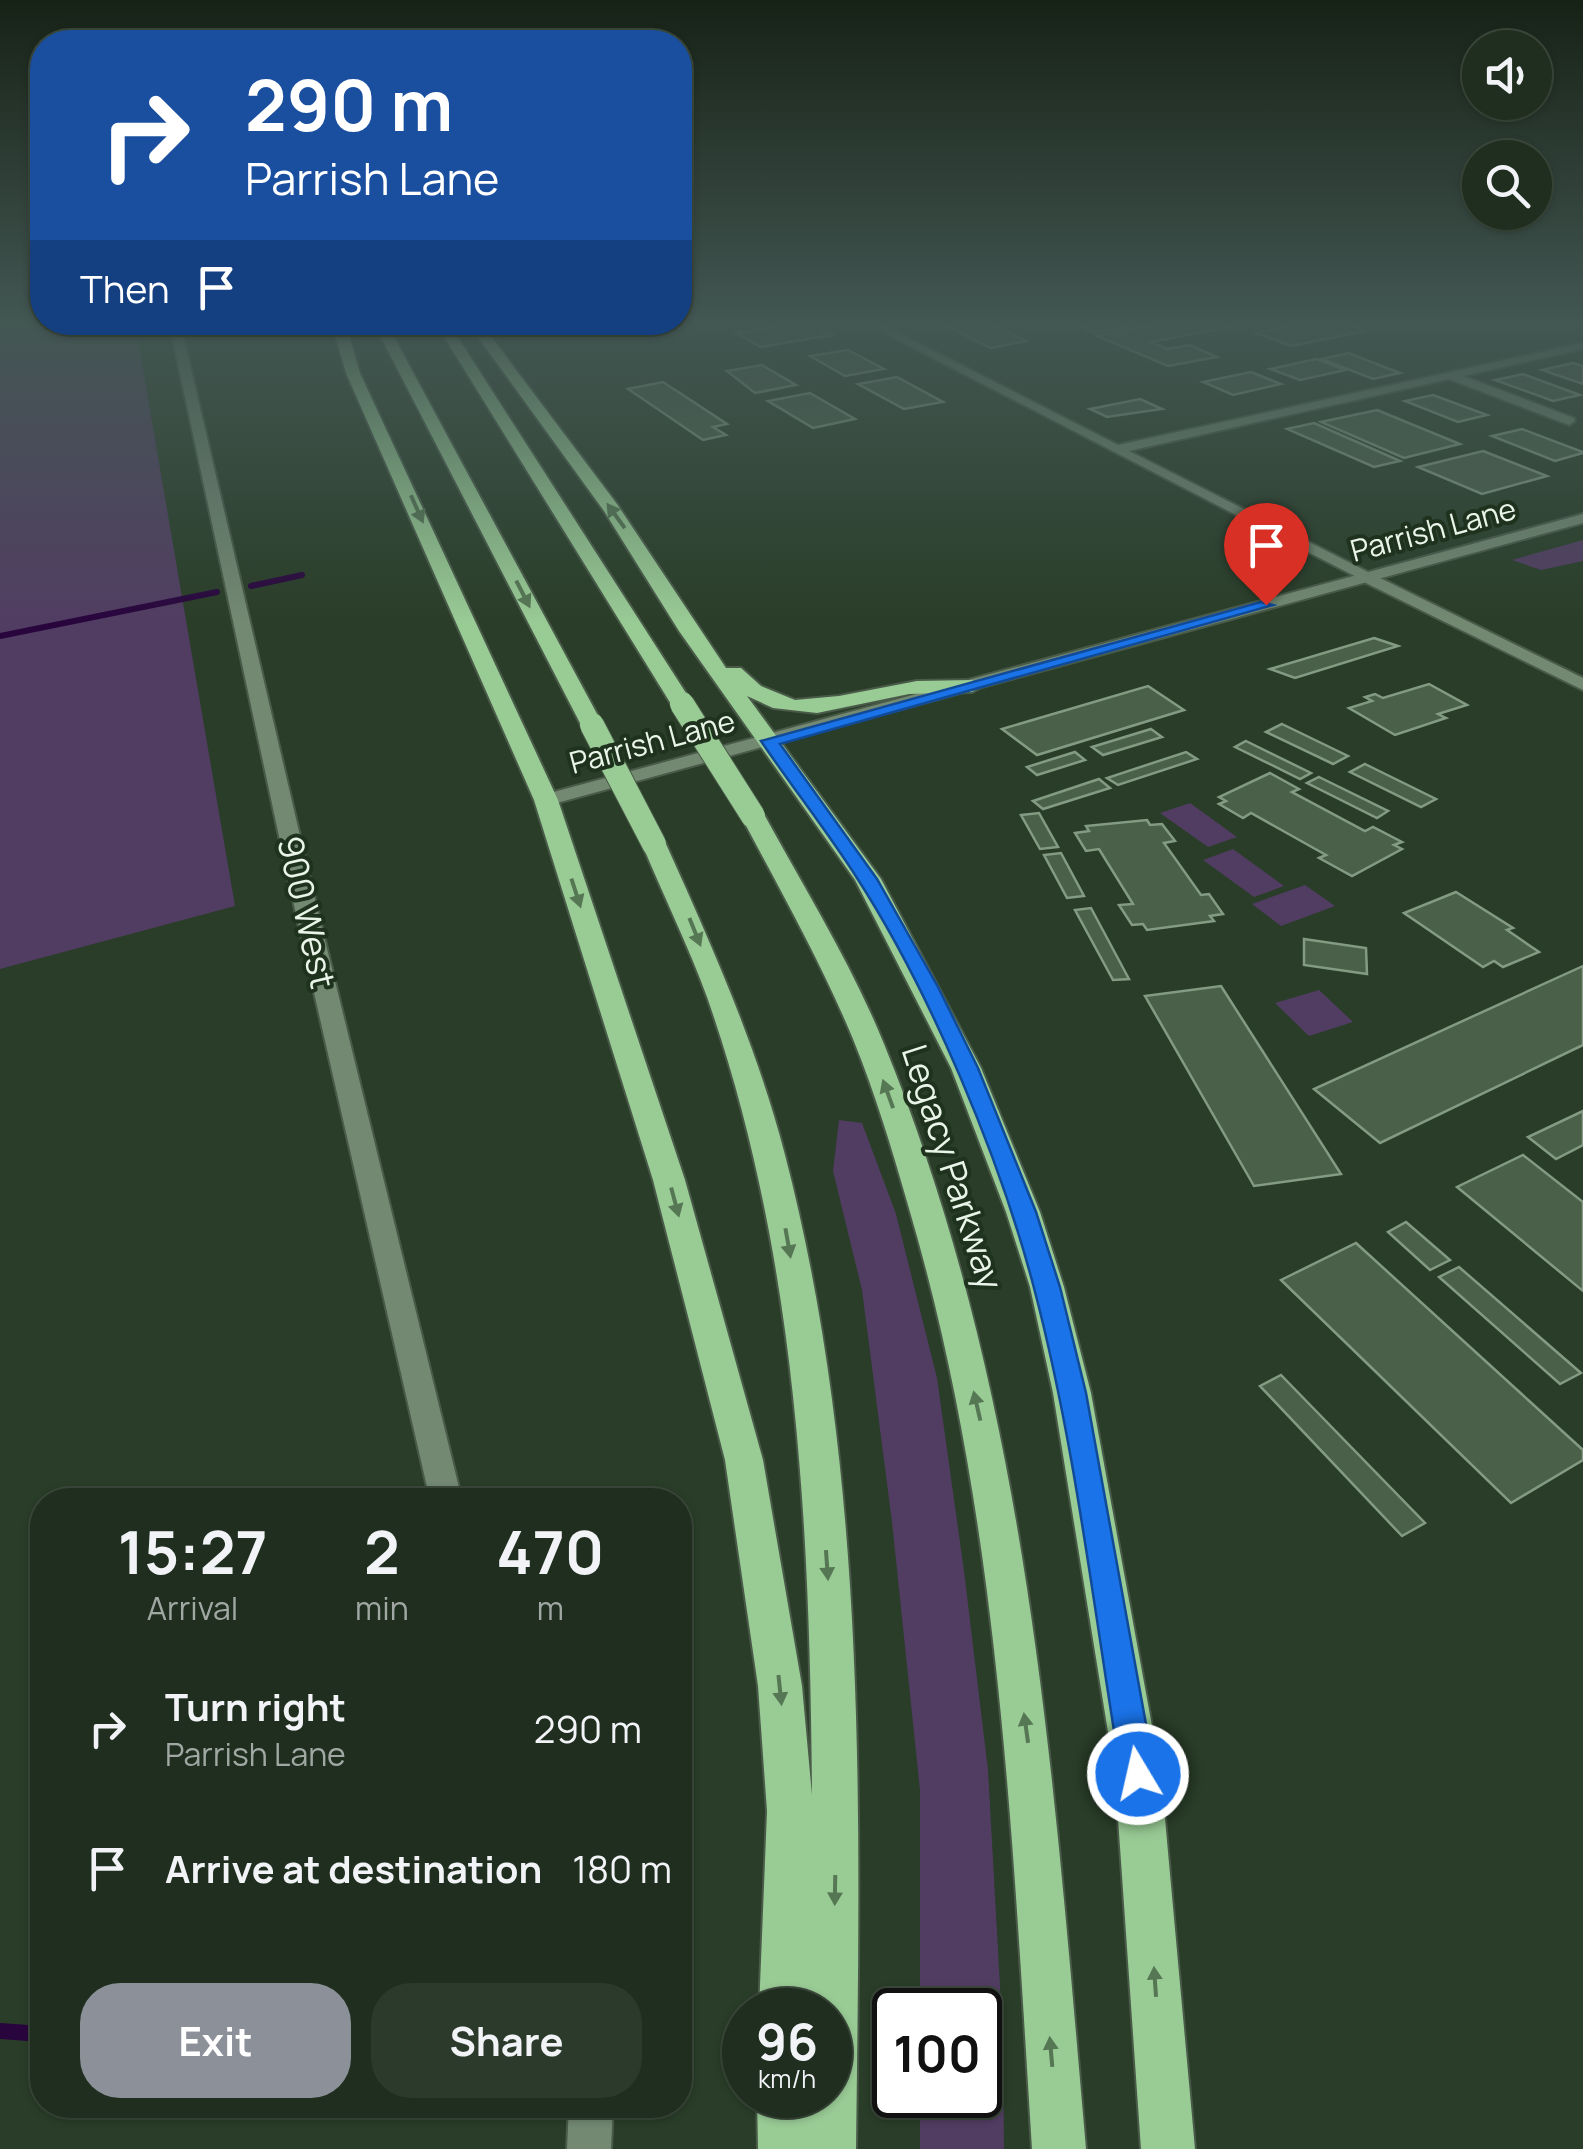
<!DOCTYPE html>
<html lang="en">
<head>
<meta charset="utf-8">
<style>
  :root { --surface:#1f2e1e; --page:#2c3a2b; --text:#f1f3f6; --muted:#a1a8a4; --line:#3c4a3c; --accent:#8c9099 }
  body { margin:0; font-family:Manrope,sans-serif; background:var(--page); color:var(--text); height:100vh; display:flex; flex-direction:column; font-size:38px; white-space:nowrap }
  * { box-sizing:border-box; margin:0 }
  p { font-size:32px; color:var(--muted) }
  .icon { flex:none; width:55px; height:55px; fill:none; stroke:currentColor; stroke-width:2; stroke-linecap:round; stroke-linejoin:round }
  .map { position:relative; flex:1; overflow:hidden }
  .panel { position:absolute; left:30px; top:1488px; width:662px; height:630px; display:flex; flex-direction:column; background:var(--surface); border-radius:40px; box-shadow:0 2px 8px #0004,0 0 0 2px var(--line) }
  .panel>* { flex:none }
  .hud { position:absolute; left:30px; top:30px; width:662px; height:305px; border-radius:40px; box-shadow:0 2px 8px #0004,0 0 0 2px var(--line); background:#1a4fa0; color:#fff; overflow:hidden }
  .fabs { position:absolute; left:1462px; top:30px; display:grid; gap:20px }
  .fabs a { display:grid; place-items:center; width:90px; height:90px; border-radius:50%; background:var(--surface); box-shadow:0 2px 8px #0004,0 0 0 2px var(--line); font-size:50px }
  .speed { position:absolute; left:722px; top:1988px; display:flex; gap:20px; font-size:50px; font-weight:700; text-align:center }
  .speed>* { display:grid; place-content:center; width:130px; height:130px; border-radius:50%; background:var(--surface); box-shadow:0 2px 8px #0004,0 0 0 2px var(--line); line-height:1 }
  .speed small { font-size:25px; font-weight:400 }
  .speed .limit { border:5px solid #111; border-radius:15px; background:#fff; color:#111 }
  .pin { position:absolute; display:grid; place-items:center; width:85px; height:85px; color:#fff; margin:-102px -42px; border-radius:50% 50% 50% 0; rotate:-45deg; box-shadow:0 0 10px #0007 }
  .pin .icon { rotate:45deg }
  .me { position:absolute; width:110px; margin:-55px; rotate:351deg; stroke-linejoin:round; filter:drop-shadow(0 0 8px #0008) }
  .turn { display:flex; align-items:center; gap:35px; height:210px; padding:0 50px; font-size:45px }
  .turn .icon { width:130px; height:130px; stroke-width:2.5 }
  .turn b { display:block; font-size:70px; line-height:85px }
  .then { display:flex; align-items:center; height:95px; padding:0 50px; background:#0003; gap:20px; font-size:38px }
  .eta { display:flex; justify-content:space-evenly; align-items:center; height:170px; text-align:center }
  .eta b { font-size:60px; font-weight:700; line-height:70px }
  .cta { display:flex; gap:20px; margin-top:auto; padding:20px 50px }
  .cta a { flex:1; height:115px; border-radius:40px; background:var(--accent); color:#fff; font-size:40px; font-weight:700; line-height:115px; text-align:center }
  .cta a+a { background:var(--page); color:var(--text) }
  ul { padding:0; list-style:none }
  li { display:flex; align-items:center; gap:30px; height:140px; padding:0 50px }
  li div { flex:1 }
  li b { display:block; font-size:38px }
  li em { font-style:normal }
  .map>svg:first-child { display:block }
  .green { fill:#513d62 }
  .lines { fill:none; stroke-linecap:round; stroke-linejoin:round }
  .stream-far1 { stroke:#29053e; stroke-width:6 }
  .stream { stroke:#29053e; stroke-width:16 }
  .building { fill:#4b6049; stroke:#849b83; stroke-width:2.5 }
  .minor-casing { stroke:#495a48; stroke-width:4 }
  .tertiary-casing { stroke:#495a48; stroke-width:4 }
  .secondary-casing { stroke:#495a48; stroke-width:4 }
  .motorway-casing { stroke:#495a48; stroke-width:4 }
  .minor { fill:#738972; fill-rule:evenodd }
  .tertiary { fill:#738972; fill-rule:evenodd }
  .secondary { fill:#738972; fill-rule:evenodd }
  .motorway { fill:#99cb95; fill-rule:evenodd }
  .motorway-bridge-casing { stroke:#495a48; stroke-width:26; stroke-linecap:butt }
  .motorway-bridge { stroke:#99cb95; stroke-width:24 }
  .oneway { fill:#567754 }
  .route { fill:#1a73e8; stroke:#114b97; stroke-width:2.5 }
  .labels { text-anchor:middle; dominant-baseline:central; stroke-width:8; stroke-linejoin:round; paint-order:stroke }
  .far-street-label { font-size:30px; fill:#e9f5e8; stroke:#1f321e }
  .street-label { font-size:35px; fill:#e9f5e8; stroke:#1f321e }
</style>
</head>
<body>
<div class="map">
<svg width="1583" height="2149" viewBox="0 0 1583 2149">
  <rect width="100%" height="100%" fill="#293d28"/>
  <g class="green">
    <path d="M 0,322 L 135,323 L 235,906 L 0,969 Z"/>
    <path d="M 1583,540 L 1583,561 L 1541,570 L 1512,560 Z"/>
    <path d="M 1190,803 L 1237,837 L 1208,847 L 1160,813 Z"/>
    <path d="M 1233,849 L 1284,886 L 1254,897 L 1203,860 Z"/>
    <path d="M 1305,885 L 1335,906 L 1281,926 L 1252,904 Z"/>
    <path d="M 1319,990 L 1353,1022 L 1309,1036 L 1275,1003 Z"/>
    <path d="M 839,1120 L 862,1123 L 896,1214 L 937,1378 L 964,1571 L 988,1770 L 1003,2040 L 1004,2149 L 920,2149 L 920,2095 L 980,2095 L 980,2010 L 920,2010 L 920,1790 L 892,1522 L 862,1290 L 833,1171 Z"/>
  </g>
  <g class="lines">
    <g class="stream-far1">
      <path d="M 251,586 L 302,575"/>
      <path d="M 0,636 L 217,592"/>
    </g>
    <path class="stream" d="M 0,2031 L 42,2034"/>
  </g>
  <g class="building">
    <path d="M 808,322 L 832,335 L 761,347 L 736,333 Z"/>
    <path d="M 938,322 L 1007,322 L 991,325 L 1026,341 L 991,348 Z"/>
    <path d="M 1070,322 L 1149,322 L 1094,333 Z"/>
    <path d="M 1169,322 L 1219,322 L 1230,327 L 1151,342 L 1167,349 L 1190,345 L 1217,357 L 1168,366 L 1097,336 Z"/>
    <path d="M 1310,322 L 1341,322 L 1366,331 L 1291,346 L 1256,333 Z"/>
    <path d="M 848,350 L 884,369 L 845,376 L 810,356 Z"/>
    <path d="M 1348,353 L 1400,373 L 1373,379 L 1322,359 Z"/>
    <path d="M 1316,359 L 1346,370 L 1300,380 L 1270,369 Z"/>
    <path d="M 1573,363 L 1583,366 L 1583,384 L 1542,370 Z"/>
    <path d="M 762,365 L 796,385 L 755,393 L 727,371 Z"/>
    <path d="M 1251,372 L 1281,384 L 1233,395 L 1203,382 Z"/>
    <path d="M 1523,374 L 1580,395 L 1553,401 L 1495,380 Z"/>
    <path d="M 897,377 L 943,402 L 904,409 L 858,384 Z"/>
    <path d="M 663,382 L 727,424 L 713,427 L 726,435 L 703,440 L 628,389 Z"/>
    <path d="M 810,393 L 855,419 L 813,428 L 768,401 Z"/>
    <path d="M 1433,395 L 1487,415 L 1458,422 L 1405,401 Z"/>
    <path d="M 1140,399 L 1162,409 L 1107,417 L 1090,409 Z"/>
    <path d="M 1377,410 L 1460,444 L 1404,458 L 1321,422 Z"/>
    <path d="M 1314,423 L 1400,461 L 1374,467 L 1287,429 Z"/>
    <path d="M 1522,429 L 1583,452 L 1583,453 L 1555,461 L 1492,436 Z"/>
    <path d="M 1483,451 L 1547,476 L 1482,494 L 1418,467 Z"/>
    <path d="M 1374,638 L 1398,646 L 1295,678 L 1270,669 Z"/>
    <path d="M 1429,684 L 1467,705 L 1438,714 L 1446,718 L 1395,735 L 1349,708 L 1372,701 L 1365,697 L 1375,694 L 1383,698 Z"/>
    <path d="M 1148,686 L 1184,710 L 1037,755 L 1002,729 Z"/>
    <path d="M 1282,724 L 1348,756 L 1333,764 L 1266,732 Z"/>
    <path d="M 1151,729 L 1162,737 L 1103,755 L 1092,747 Z"/>
    <path d="M 1246,741 L 1311,773 L 1300,779 L 1235,747 Z"/>
    <path d="M 1075,752 L 1085,760 L 1037,775 L 1027,767 Z"/>
    <path d="M 1186,752 L 1197,759 L 1118,785 L 1107,778 Z"/>
    <path d="M 1365,764 L 1436,799 L 1421,807 L 1350,772 Z"/>
    <path d="M 1270,773 L 1299,789 L 1292,792 L 1365,831 L 1373,827 L 1402,842 L 1394,845 L 1402,849 L 1352,876 L 1319,858 L 1326,855 L 1251,813 L 1243,818 L 1219,804 L 1226,801 L 1219,797 Z"/>
    <path d="M 1319,777 L 1388,811 L 1377,818 L 1307,783 Z"/>
    <path d="M 1099,779 L 1110,788 L 1043,809 L 1033,801 Z"/>
    <path d="M 1039,813 L 1058,847 L 1040,849 L 1021,815 Z"/>
    <path d="M 1147,820 L 1150,825 L 1162,824 L 1175,841 L 1164,843 L 1201,895 L 1209,894 L 1223,914 L 1210,916 L 1214,921 L 1147,930 L 1143,924 L 1132,925 L 1119,905 L 1133,904 L 1099,849 L 1086,851 L 1075,833 L 1089,831 L 1086,826 Z"/>
    <path d="M 1061,853 L 1084,896 L 1067,898 L 1044,855 Z"/>
    <path d="M 1456,892 L 1513,928 L 1507,930 L 1539,952 L 1503,967 L 1494,961 L 1483,967 L 1404,913 Z"/>
    <path d="M 1091,908 L 1129,979 L 1113,980 L 1075,910 Z"/>
    <path d="M 1304,939 L 1366,948 L 1367,974 L 1304,965 Z"/>
    <path d="M 1583,966 L 1583,1045 L 1380,1143 L 1314,1089 Z"/>
    <path d="M 1221,986 L 1341,1174 L 1254,1186 L 1145,996 Z"/>
    <path d="M 1583,1111 L 1583,1145 L 1556,1159 L 1528,1137 Z"/>
    <path d="M 1523,1155 L 1583,1202 L 1583,1291 L 1457,1187 Z"/>
    <path d="M 1406,1222 L 1450,1260 L 1430,1270 L 1388,1232 Z"/>
    <path d="M 1356,1243 L 1583,1450 L 1583,1460 L 1511,1503 L 1281,1280 Z"/>
    <path d="M 1459,1267 L 1581,1373 L 1560,1384 L 1439,1277 Z"/>
    <path d="M 1281,1375 L 1425,1523 L 1402,1536 L 1260,1386 Z"/>
  </g>
  <g class="lines">
    <defs>
      <g id="minor">
        <path d="M 169,322 L 180,322 L 311,883 L 462,1500 L 430,1500 L 289,883 Z"/>
        <path d="M 863,322 L 877,322 L 1118,445 L 1583,343 L 1583,349 L 1463,376 L 1574,418 L 1575,421 L 1569,425 L 1449,379 L 1129,451 L 1374,575 L 1374,581 L 1368,583 Z"/>
        <path d="M 1577,322 L 1583,322 L 1583,326 Z"/>
        <path d="M 569,2105 L 613,2105 L 611,2149 L 567,2149 Z"/>
      </g>
      <path id="tertiary" d="M 1362,575 L 1374,575 L 1583,678 L 1583,690 L 1362,581 Z"/>
      <path id="secondary" d="M 1583,514 L 1583,523 L 553,804 L 546,806 L 536,800 L 539,796 Z"/>
      <g id="motorway">
        <path d="M 331,322 L 345,322 L 360,373 L 558,800 L 685,1180 L 763,1460 L 802,1686 L 812,1795 C 810,1526 797,1253 707,997 C 688,945 663,895 642,844 L 645,839 L 663,839 L 666,844 C 712,946 757,1047 785,1155 C 869,1478 860,1818 856,2149 L 758,2149 L 757,2095 L 830,2095 L 830,2010 L 759,2010 L 767,1811 L 758,1686 L 725,1460 L 653,1180 L 534,800 L 346,373 Z"/>
        <path d="M 373,322 L 386,322 L 603,725 L 600,730 L 592,732 L 581,725 Z"/>
        <path d="M 435,322 L 448,322 L 693,704 L 690,709 L 682,711 L 671,704 Z"/>
        <path d="M 467,322 L 480,322 L 617,504 L 726,668 L 741,668 L 761,686 L 795,700 L 839,696 L 917,681 L 972,680 L 983,686 L 972,692 L 909,694 L 817,713 L 773,708 L 747,696 L 881,879 L 981,1068 L 1040,1212 L 1064,1287 L 1091,1393 L 1161,1775 L 1195,2149 L 1141,2149 L 1115,1775 L 1053,1393 L 1030,1287 L 1006,1212 L 951,1068 L 855,880 L 679,631 L 604,511 Z"/>
        <path d="M 753,809 L 765,816 C 806,891 852,965 884,1044 C 1029,1399 1053,1772 1086,2149 L 1032,2149 C 1012,1832 999,1511 908,1205 C 892,1149 875,1093 853,1039 C 821,962 780,890 741,816 Z"/>
      </g>
    </defs>
    <use href="#minor" class="minor-casing"/>
    <use href="#tertiary" class="tertiary-casing"/>
    <use href="#secondary" class="secondary-casing"/>
    <use href="#motorway" class="motorway-casing"/>
    <use href="#minor" class="minor"/>
    <use href="#tertiary" class="tertiary"/>
    <use href="#secondary" class="secondary"/>
    <use href="#motorway" class="motorway"/>
    <defs>
      <g id="motorway-bridge">
        <path d="M 682,704 L 753,816"/>
        <path d="M 592,725 L 654,844"/>
      </g>
    </defs>
    <use href="#motorway-bridge" class="motorway-bridge-casing"/>
    <use href="#motorway-bridge" class="motorway-bridge"/>
  </g>
  <defs><path id="oneway-solid" d="M-6-.8H1V-3.2L6.5 0L1 3.2V.8H-6Z" transform="scale(2.5)"/></defs>
  <g class="oneway">
    <use href="#oneway-solid" transform="translate(417 509) rotate(66)"/>
    <use href="#oneway-solid" transform="translate(616 516) rotate(-126)"/>
    <use href="#oneway-solid" transform="translate(523 594) rotate(63)"/>
    <use href="#oneway-solid" transform="translate(576 893) rotate(72)"/>
    <use href="#oneway-solid" transform="translate(695 932) rotate(68)"/>
    <use href="#oneway-solid" transform="translate(888 1094) rotate(-110)"/>
    <use href="#oneway-solid" transform="translate(675 1202) rotate(75)"/>
    <use href="#oneway-solid" transform="translate(788 1243) rotate(80)"/>
    <use href="#oneway-solid" transform="translate(977 1406) rotate(-103)"/>
    <use href="#oneway-solid" transform="translate(827 1565) rotate(86)"/>
    <use href="#oneway-solid" transform="translate(780 1690) rotate(84)"/>
    <use href="#oneway-solid" transform="translate(1026 1728) rotate(-98)"/>
    <use href="#oneway-solid" transform="translate(835 1890) rotate(91)"/>
    <use href="#oneway-solid" transform="translate(1155 1982) rotate(-94)"/>
    <use href="#oneway-solid" transform="translate(1051 2052) rotate(-95)"/>
  </g>
  <linearGradient id="sky" x2="0" y2="1"><stop stop-color="#172216"/><stop offset="0.52" stop-color="#435753"/><stop offset="1" stop-color="#435753" stop-opacity="0"/></linearGradient>
  <rect width="1583" height="623" fill="url(#sky)"/>
  <path class="route" d="M 1261,602 L 1273,605 L 780,744 L 877,879 L 938,987 L 978,1068 L 1036,1212 L 1060,1287 L 1086,1393 L 1155,1774 L 1150,1787 L 1138,1792 L 1126,1787 L 1121,1774 C 1094,1613 1076,1447 1034,1288 C 1000,1158 930,991 857,878 C 827,831 792,787 761,741 Z"/>
  <g class="labels">
    <g class="far-street-label">
      <text transform="translate(1433 529) rotate(-15)">Parrish Lane</text>
      <text transform="translate(652 741) rotate(-15)">Parrish Lane</text>
    </g>
    <g class="street-label">
      <text transform="translate(307 912) rotate(77)">900 West</text>
      <text transform="translate(953 1167) rotate(72)">Legacy Parkway</text>
    </g>
  </g>
</svg>
<div class="fabs">
<a><svg class="icon" aria-label="sound" viewBox="0 0 24 24"><path d="M4 9h4l5-4v14l-5-4H4zM17 9q2 3 0 6"/></svg></a>
<a><svg class="icon" aria-label="search" viewBox="0 0 24 24"><circle cx="10" cy="10" r="6"/><path d="M15 15l6 6"/></svg></a>
</div>
<div class="speed"><div>96<small>km/h</small></div><div class="limit">100</div></div>
<div class="pin" style="left:1266px;top:605px;background:#d93025"><svg class="icon" aria-label="arrive" viewBox="0 0 24 24"><path d="M6 21V4h12l-3 4 3 4H6"/></svg></div>
<svg class="me" style="left:1138px;top:1774px" viewBox="-20 -20 40 40"><circle r="17" fill="#1a73e8" stroke="#fff" stroke-width="3"/><path d="M0-11L8 9 0 5-8 9z" fill="#fff"/></svg>
<div class="hud">
<div class="turn"><svg class="icon" aria-label="right" viewBox="0 0 24 24"><path d="M7 20v-9h11M14 6l5 5-5 5"/></svg><div><b>290 m</b>Parrish Lane</div></div>
<div class="then">Then<svg class="icon" aria-label="arrive" viewBox="0 0 24 24"><path d="M6 21V4h12l-3 4 3 4H6"/></svg></div>
</div>
<section class="panel">
<div class="eta">
<div><b>15:27</b><p>Arrival</p></div>
<div><b>2</b><p>min</p></div>
<div><b>470</b><p>m</p></div>
</div>
<ul>
<li><svg class="icon" aria-label="right" viewBox="0 0 24 24"><path d="M7 20v-9h11M14 6l5 5-5 5"/></svg><div><b>Turn right</b><p>Parrish Lane</p></div><em>290 m</em></li>
<li><svg class="icon" aria-label="arrive" viewBox="0 0 24 24"><path d="M6 21V4h12l-3 4 3 4H6"/></svg><div><b>Arrive at destination</b></div><em>180 m</em></li>
</ul>
<div class="cta"><a>Exit</a><a>Share</a></div>
</section>
</div>
</body>
</html>
